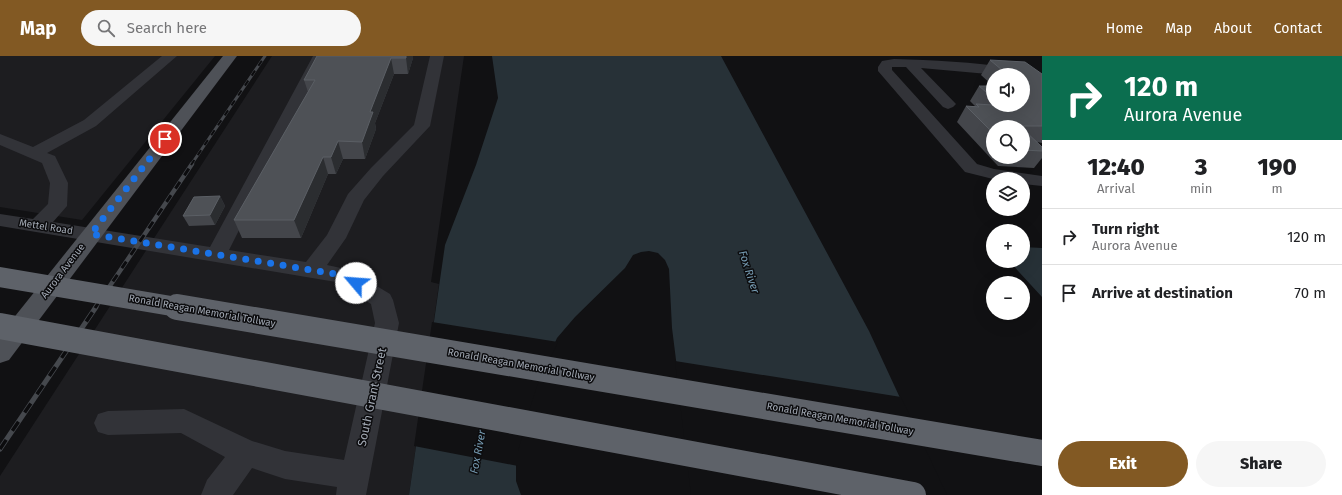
<!DOCTYPE html>
<html lang="en">
<head>
<meta charset="utf-8">
<style>
  :root { --surface:#fff; --page:#f6f6f6; --text:#202124; --muted:#757577; --line:#e0e0e0; --accent:#825923 }
  body { margin:0; font-family:"Fira Sans",sans-serif; background:var(--page); color:var(--text); height:100vh; display:flex; flex-direction:column; font-size:15px; white-space:nowrap }
  * { box-sizing:border-box; margin:0 }
  p { font-size:13px; color:var(--muted) }
  .icon { flex:none; width:22px; height:22px; fill:none; stroke:currentColor; stroke-width:2; stroke-linecap:round; stroke-linejoin:round }
  .map { position:relative; flex:1; overflow:hidden }
  .panel { display:flex; flex-direction:column; background:var(--surface); width:300px }
  .panel>* { flex:none }
  .hud { background:#0b6e4f; color:#fff; overflow:hidden }
  .fabs { position:absolute; left:986px; top:12px; display:grid; gap:8px }
  .fabs a { display:grid; place-items:center; width:44px; height:44px; border-radius:50%; background:var(--surface); box-shadow:0 4px 16px #0002; font-size:20px }
  .pin { position:absolute; display:grid; place-items:center; width:34px; height:34px; color:#fff; margin:-17px; border:2px solid #fff; border-radius:50%; box-shadow:0 1px 4px #0007 }
  .me { position:absolute; width:44px; margin:-22px; rotate:297deg; stroke-linejoin:round; filter:drop-shadow(0 0 3px #0008) }
  .turn { display:flex; align-items:center; gap:14px; height:84px; padding:0 16px; font-size:18px }
  .turn .icon { width:52px; height:52px; stroke-width:2.5 }
  .turn b { display:block; font-size:28px; line-height:34px }
  .eta { display:flex; justify-content:space-evenly; align-items:center; height:68px; text-align:center }
  .eta b { font-size:24px; font-weight:800; line-height:28px }
  .cta { display:flex; gap:8px; margin-top:auto; padding:8px 16px }
  .cta a { flex:1; height:46px; border-radius:24px; background:var(--accent); color:#fff; font-size:16px; font-weight:800; line-height:46px; text-align:center }
  .cta a+a { background:var(--page); color:var(--text) }
  ul { padding:0; list-style:none }
  li { display:flex; align-items:center; gap:12px; height:56px; padding:0 16px; border-top:1px solid var(--line) }
  li div { flex:1 }
  li b { display:block; font-size:15px }
  li em { font-style:normal }
  header { display:flex; align-items:center; gap:24px; box-sizing:border-box; height:56px; padding:0 20px; background:var(--accent); color:#fff }
  header strong { font-size:19px }
  nav { display:flex; gap:22px; margin-inline-start:auto; font-size:14px }
  .search { width:280px; height:36px; background:var(--page); display:flex; align-items:center; gap:10px; box-sizing:border-box; padding:0 14px; border-radius:22px; color:var(--muted); font-size:15px }
  main { display:flex; flex:1; min-height:0 }
  .map>svg:first-child { display:block }
  .built { fill:#1d1d20 }
  .water { fill:#273137 }
  .pier { fill:#111113 }
  .lines { fill:none; stroke-linecap:round; stroke-linejoin:round }
  .minor { fill:#323338; fill-rule:evenodd }
  .major { fill:#4e5157; fill-rule:evenodd }
  .rail-far2-casing { stroke:#45484d; stroke-width:3 }
  .rail-far1-casing { stroke:#45484d; stroke-width:4.5 }
  .rail-casing { stroke:#45484d; stroke-width:5 }
  .rail-far2 { stroke:#0c0c0e; stroke-width:2; stroke-dasharray:6; stroke-linecap:butt }
  .rail-far1 { stroke:#0c0c0e; stroke-width:3; stroke-dasharray:8; stroke-linecap:butt }
  .rail { stroke:#0c0c0e; stroke-width:3.5; stroke-dasharray:11; stroke-linecap:butt }
  .highway-bridge-far1 { stroke:#5e6269; stroke-width:20 }
  .highway-bridge { stroke:#5e6269; stroke-width:26 }
  .wall { fill:#44464b; fill-rule:evenodd }
  .shaded-wall { fill:#2b2d30 }
  .building { fill:#4e5156; stroke:#5b5f65 }
  .route { stroke:#1a73e8; stroke-width:7; stroke-dasharray:0 12.6 }
  .labels { text-anchor:middle; dominant-baseline:central; stroke-width:3; stroke-linejoin:round; paint-order:stroke }
  .street-label { font-size:10px; fill:#a2a9b4; stroke:#0c0c0e }
  .water-label { font-size:11px; font-style:italic; fill:#769bb2; stroke:#0c0c0e }
  .near-street-label { font-size:12px; fill:#a2a9b4; stroke:#0c0c0e }
</style>
</head>
<body>
<header>
<strong>Map</strong>
<div class="search"><svg class="icon" aria-label="search" viewBox="0 0 24 24"><circle cx="10" cy="10" r="6"/><path d="M15 15l6 6"/></svg>Search here</div>
<nav><a>Home</a><a>Map</a><a>About</a><a>Contact</a></nav>
</header>
<main>
<div class="map">
<svg width="1042" height="439" viewBox="0 0 1042 439">
  <rect width="100%" height="100%" fill="#111113"/>
  <g class="built">
    <path d="M 0,0 L 215,0 L 82,164 L 0,151 Z"/>
    <path d="M 272,0 L 464,0 L 431,226 L 439,228 L 409,439 L 0,439 L 0,420 Z"/>
  </g>
  <g class="water">
    <path d="M 492,0 L 721,0 L 869,275 L 945,439 L 693,439 L 672,272 L 669,213 L 665,204 L 658,197 L 649,195 L 641,196 L 633,199 L 625,212 L 575,261 L 557,282 L 536,329 L 516,395 L 516,425 L 521,439 L 409,439 L 445,189 L 476,109 L 498,42 Z"/>
    <path d="M 1023,191 L 1042,192 L 1042,241 L 1009,205 L 1023,205 Z"/>
  </g>
  <g class="pier">
    <path d="M 432,266 L 558,286 L 537,330 L 530,352 L 518,395 L 518,410 L 414,390 Z"/>
    <path d="M 675,305 L 901,341 L 947,439 L 691,439 Z"/>
  </g>
  <g class="lines">
    <g class="minor">
      <path d="M 162,0 L 177,0 L 96,70 L 47,97 L 55,100 L 68,127 L 67,150 L 53,166 L 210,191 L 313,0 L 327,0 L 229,194 L 306,206 L 327,179 L 348,138 L 371,112 L 414,69 L 430,0 L 444,0 L 430,70 L 383,120 L 364,144 L 346,182 L 327,209 L 350,214 L 390,238 L 393,244 L 399,267 L 366,439 L 336,439 L 337,431 L 285,423 L 252,412 L 233,439 L 201,439 L 207,424 L 225,401 L 181,377 L 108,379 L 98,376 L 94,367 L 98,358 L 108,355 L 184,353 L 252,385 L 285,395 L 344,404 L 375,267 L 371,248 L 336,226 L 0,170 L 0,158 L 33,163 L 48,148 L 50,127 L 42,107 L 0,89 L 0,78 L 33,91 L 84,64 Z"/>
      <path d="M 894,3 C 933,4 973,6 1012,12 C 1022,14 1033,14 1042,19 L 1042,29 L 1023,23 L 1023,19 L 999,19 L 921,12 L 956,48 L 953,51 L 948,53 L 943,51 L 906,11 L 892,11 L 892,14 L 977,108 L 994,113 L 1042,120 L 1042,130 L 1023,128 L 1023,123 L 993,123 L 965,116 L 878,15 L 878,11 L 882,5 Z"/>
    </g>
    <path class="major" d="M 223,0 L 237,0 L 9,304 L 0,307 L 0,279 Z"/>
    <defs>
      <path id="rail-far2" d="M 191,109 L 265,0"/>
      <path id="rail-far1" d="M 95,252 L 192,108"/>
      <path id="rail" d="M 0,393 L 96,251"/>
    </defs>
    <use href="#rail-far2" class="rail-far2-casing"/>
    <use href="#rail-far1" class="rail-far1-casing"/>
    <use href="#rail" class="rail-casing"/>
    <use href="#rail-far2" class="rail-far2"/>
    <use href="#rail-far1" class="rail-far1"/>
    <use href="#rail" class="rail"/>
    <path class="highway-bridge-far1" d="M 0,221 L 183,252"/>
    <g class="highway-bridge">
      <path d="M 177,251 L 1042,397"/>
      <path d="M 0,270 L 913,439"/>
    </g>
  </g>
  <g class="wall">
    <path d="M 317,0 L 413,0 L 413,2 L 408,18 L 394,18 L 375,67 L 376,73 L 365,103 L 343,103 L 336,118 L 328,118 L 301,182 L 242,182 L 234,164 L 308,36 L 304,24 Z"/>
    <path d="M 990,4 L 1042,18 L 1042,87 L 1037,86 L 1042,91 L 1042,102 L 1034,112 L 998,110 L 957,66 L 966,50 L 975,50 L 970,45 L 979,30 L 993,30 L 993,49 L 1023,49 L 1023,19 L 993,19 L 993,30 L 981,19 ZM 993,71 L 1023,71 L 1023,101 L 993,101 Z"/>
    <path d="M 220,140 L 225,150 L 215,169 L 189,170 L 183,160 Z"/>
  </g>
  <g class="shaded-wall">
    <path d="M 406,0 L 413,0 L 413,2 L 408,18 L 406,2 Z"/>
    <path d="M 391,2 L 394,18 L 375,67 L 376,73 L 365,103 L 362,86 L 370,56 Z"/>
    <path d="M 338,85 L 343,103 L 336,118 L 331,101 Z"/>
    <path d="M 323,101 L 328,118 L 301,182 L 294,164 Z"/>
    <path d="M 220,140 L 225,150 L 215,169 L 210,159 Z"/>
  </g>
  <g class="building">
    <path d="M 317,0 L 406,0 L 406,2 L 391,2 L 370,56 L 373,56 L 362,86 L 338,85 L 331,101 L 323,101 L 294,164 L 234,164 L 315,24 L 304,24 Z"/>
    <path d="M 990,4 L 1025,6 L 1042,18 L 1042,70 L 1019,70 L 1021,71 L 993,71 L 993,77 L 966,50 L 979,51 L 976,48 L 993,49 L 1023,49 L 1023,19 L 1008,19 Z"/>
    <path d="M 979,30 L 993,30 L 993,42 Z"/>
    <path d="M 1023,73 L 1042,91 L 1042,95 L 1023,94 Z"/>
    <path d="M 220,140 L 210,159 L 183,160 L 194,141 Z"/>
  </g>
  <g class="lines">
    <path class="route" d="M 165,83 L 91,178 L 342,219 L 356,227"/>
  </g>
  <g class="labels">
    <g class="street-label">
      <text transform="translate(46 171) rotate(9)">Mettel Road</text>
      <text transform="translate(63 215) rotate(-53)">Aurora Avenue</text>
      <text transform="translate(202 255) rotate(10)">Ronald Reagan Memorial Tollway</text>
      <text transform="translate(521 309) rotate(10)">Ronald Reagan Memorial Tollway</text>
      <text transform="translate(840 363) rotate(10)">Ronald Reagan Memorial Tollway</text>
    </g>
    <g class="water-label">
      <text transform="translate(749 216) rotate(72)">Fox River</text>
      <text transform="translate(478 396) rotate(-79)">Fox River</text>
    </g>
    <g class="near-street-label">
      <text transform="translate(372 341) rotate(-78)">South Grant Street</text>
    </g>
  </g>
</svg>
<div class="fabs">
<a><svg class="icon" aria-label="sound" viewBox="0 0 24 24"><path d="M4 9h4l5-4v14l-5-4H4zM17 9q2 3 0 6"/></svg></a>
<a><svg class="icon" aria-label="search" viewBox="0 0 24 24"><circle cx="10" cy="10" r="6"/><path d="M15 15l6 6"/></svg></a>
<a><svg class="icon" aria-label="layers" viewBox="0 0 24 24"><path d="M12 4l9 5-9 5-9-5zM3 14l9 5 9-5"/></svg></a>
<a>+</a>
<a>−</a>
</div>
<div class="pin" style="left:165px;top:83px;background:#d93025"><svg class="icon" aria-label="arrive" viewBox="0 0 24 24"><path d="M6 21V4h12l-3 4 3 4H6"/></svg></div>
<svg class="me" style="left:356px;top:227px" viewBox="-20 -20 40 40"><circle r="19" fill="#fff"/><path d="M0-13L10 11 0 6-10 11z" fill="#1a73e8"/></svg>
</div>
<section class="panel">
<div class="hud">
<div class="turn"><svg class="icon" aria-label="right" viewBox="0 0 24 24"><path d="M7 20v-9h11M14 6l5 5-5 5"/></svg><div><b>120 m</b>Aurora Avenue</div></div>
</div>
<div class="eta">
<div><b>12:40</b><p>Arrival</p></div>
<div><b>3</b><p>min</p></div>
<div><b>190</b><p>m</p></div>
</div>
<ul>
<li><svg class="icon" aria-label="right" viewBox="0 0 24 24"><path d="M7 20v-9h11M14 6l5 5-5 5"/></svg><div><b>Turn right</b><p>Aurora Avenue</p></div><em>120 m</em></li>
<li><svg class="icon" aria-label="arrive" viewBox="0 0 24 24"><path d="M6 21V4h12l-3 4 3 4H6"/></svg><div><b>Arrive at destination</b></div><em>70 m</em></li>
</ul>
<div class="cta"><a>Exit</a><a>Share</a></div>
</section>
</main>
</body>
</html>
